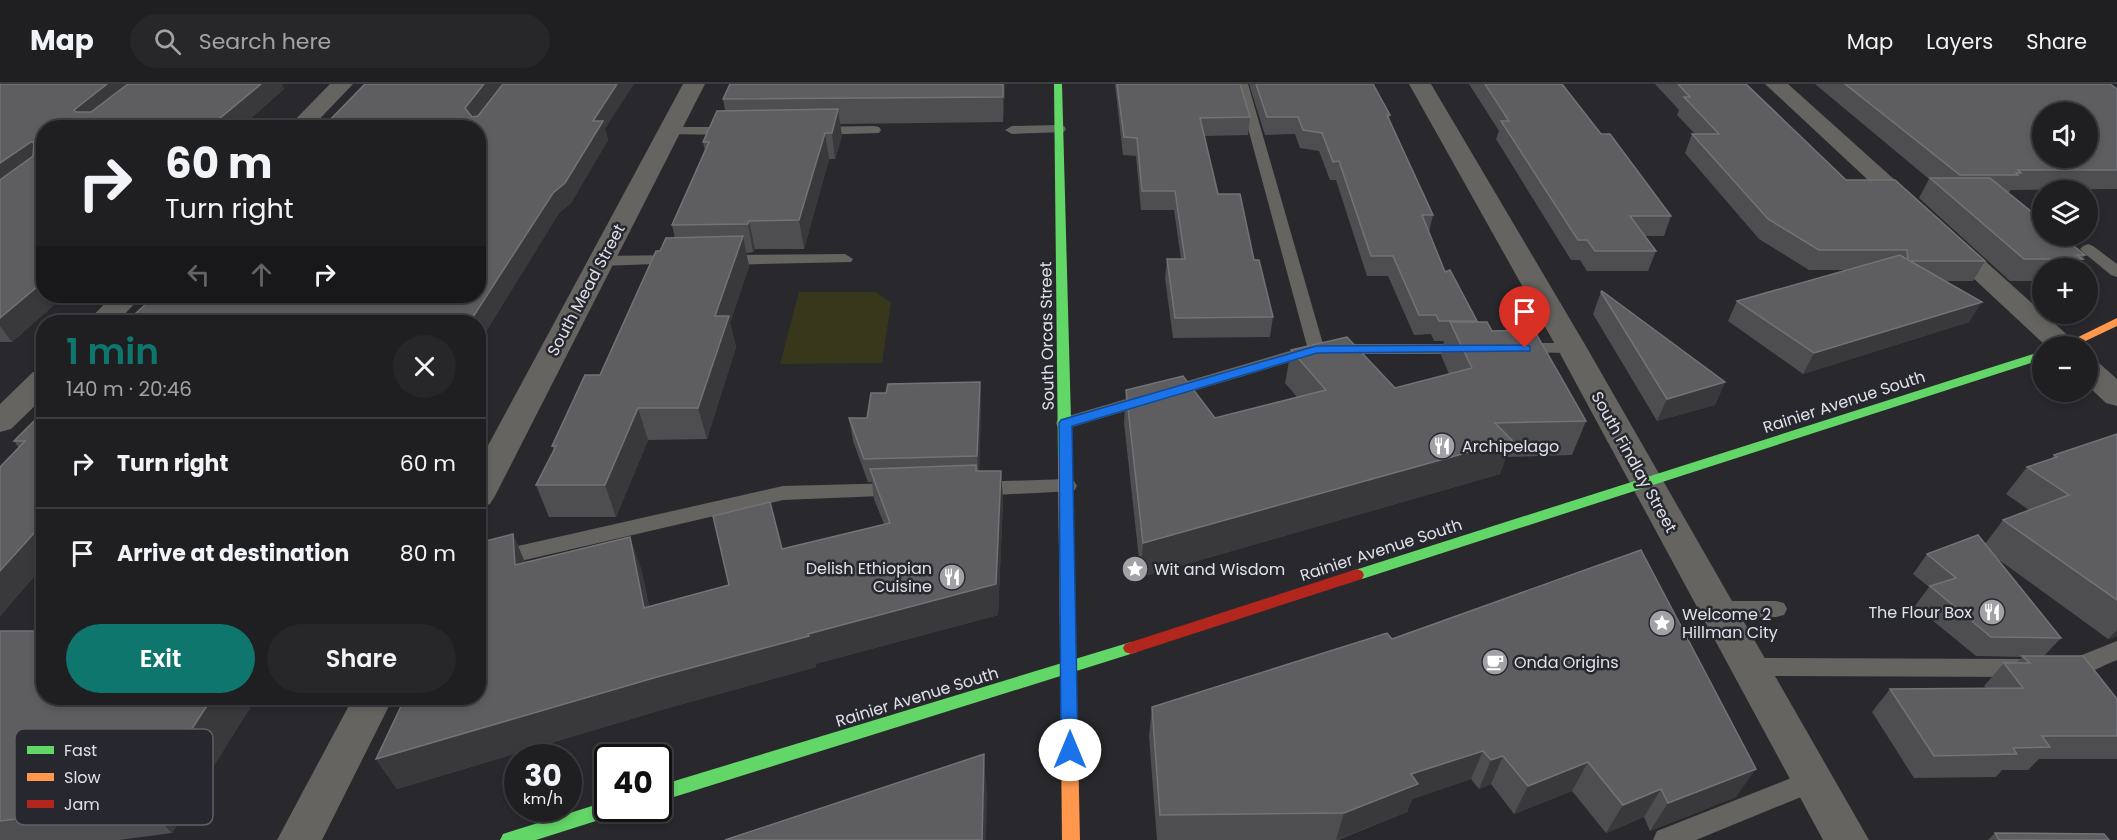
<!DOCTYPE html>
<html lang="en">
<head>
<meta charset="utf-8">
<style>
  :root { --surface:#1f1f22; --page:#27272a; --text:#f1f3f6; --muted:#a1a2a5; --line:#3c3d40; --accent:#0f766e }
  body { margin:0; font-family:Poppins,sans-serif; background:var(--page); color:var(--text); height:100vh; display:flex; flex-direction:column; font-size:22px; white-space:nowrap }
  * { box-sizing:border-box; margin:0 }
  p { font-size:20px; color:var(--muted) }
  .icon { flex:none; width:33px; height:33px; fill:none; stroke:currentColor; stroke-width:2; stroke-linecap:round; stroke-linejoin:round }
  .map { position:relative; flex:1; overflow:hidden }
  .drawer { position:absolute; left:36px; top:231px; width:450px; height:390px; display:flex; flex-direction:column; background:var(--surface); border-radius:24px; box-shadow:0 3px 9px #0003,0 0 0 2px var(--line) }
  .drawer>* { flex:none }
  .top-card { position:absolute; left:36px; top:36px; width:450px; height:183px; border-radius:24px; box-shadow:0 3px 9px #0003,0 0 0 2px var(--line); background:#1f1f22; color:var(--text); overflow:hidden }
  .controls { position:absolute; left:2032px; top:18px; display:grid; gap:12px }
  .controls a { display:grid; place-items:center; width:66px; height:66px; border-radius:50%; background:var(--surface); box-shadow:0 3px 9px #0003,0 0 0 2px var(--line); font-size:30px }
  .speed { position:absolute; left:504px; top:660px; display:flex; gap:12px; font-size:30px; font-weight:700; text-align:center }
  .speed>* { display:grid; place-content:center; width:78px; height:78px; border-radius:50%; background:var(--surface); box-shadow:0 3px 9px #0003,0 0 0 2px var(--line); line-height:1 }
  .speed small { font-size:15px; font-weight:400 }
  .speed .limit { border:3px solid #111; border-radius:9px; background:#fff; color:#111 }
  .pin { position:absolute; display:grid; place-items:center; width:51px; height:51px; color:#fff; margin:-62px -26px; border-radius:50% 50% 50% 0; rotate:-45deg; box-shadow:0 0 6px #0007 }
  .pin .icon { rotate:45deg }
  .me { position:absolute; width:66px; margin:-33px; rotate:0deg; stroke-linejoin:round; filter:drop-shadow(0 0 4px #0008) }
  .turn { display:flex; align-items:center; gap:21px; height:126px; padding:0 30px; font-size:27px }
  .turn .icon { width:78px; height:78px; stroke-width:2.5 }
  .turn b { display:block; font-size:42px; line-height:51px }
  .lanes { display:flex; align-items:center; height:57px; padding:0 30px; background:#0003; justify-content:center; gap:30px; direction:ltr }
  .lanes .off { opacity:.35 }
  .round { display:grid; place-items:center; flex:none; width:63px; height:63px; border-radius:32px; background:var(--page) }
  .headline { display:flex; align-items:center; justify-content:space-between; height:102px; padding:0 30px }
  h1 { font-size:36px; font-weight:600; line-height:45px; color:var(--accent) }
  .button { display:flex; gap:12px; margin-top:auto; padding:12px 30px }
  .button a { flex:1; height:69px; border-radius:36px; background:var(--accent); color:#fff; font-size:24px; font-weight:600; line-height:69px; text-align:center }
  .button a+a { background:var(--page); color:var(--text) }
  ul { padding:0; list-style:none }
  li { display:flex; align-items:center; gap:18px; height:90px; padding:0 30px; border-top:2px solid var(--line) }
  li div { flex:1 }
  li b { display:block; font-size:22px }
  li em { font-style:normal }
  header { display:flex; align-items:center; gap:36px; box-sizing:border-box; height:84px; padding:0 30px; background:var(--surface); border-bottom:2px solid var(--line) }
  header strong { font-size:28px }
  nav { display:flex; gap:33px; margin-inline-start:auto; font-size:21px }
  .search { width:420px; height:54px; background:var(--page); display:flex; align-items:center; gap:15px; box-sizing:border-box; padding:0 21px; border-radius:33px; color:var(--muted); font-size:22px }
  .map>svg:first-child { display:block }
  .green { fill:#36371b }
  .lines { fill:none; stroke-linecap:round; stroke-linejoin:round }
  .lane { fill:#666460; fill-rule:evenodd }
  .street { fill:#666460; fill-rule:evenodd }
  .fast { fill:#63d668; fill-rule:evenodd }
  .slow { fill:#ff974d; fill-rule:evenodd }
  .jam { fill:#b3261e; fill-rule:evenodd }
  .wall { fill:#4e4e51 }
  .shaded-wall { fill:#39393c }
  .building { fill:#5e5e61; stroke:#727376; stroke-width:1.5; fill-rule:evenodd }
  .route { fill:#1a73e8; stroke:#114b97; stroke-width:1.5 }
  .labels { text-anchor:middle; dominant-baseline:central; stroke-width:5; stroke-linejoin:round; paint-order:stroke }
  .street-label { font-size:16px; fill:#e1e2e7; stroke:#27272f }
  .poi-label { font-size:16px; fill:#e1e2e7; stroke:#27272f; text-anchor:start }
  .key { fill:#27272f; stroke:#5f5f66; stroke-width:1.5 }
  .key-label { font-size:16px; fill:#e1e2e7 }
</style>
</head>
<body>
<header>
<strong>Map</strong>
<div class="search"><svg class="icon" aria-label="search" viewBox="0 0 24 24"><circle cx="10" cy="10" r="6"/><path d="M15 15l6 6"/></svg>Search here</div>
<nav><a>Map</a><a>Layers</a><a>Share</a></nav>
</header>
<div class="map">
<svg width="2117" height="756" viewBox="0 0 2117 756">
  <rect width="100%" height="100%" fill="#29292d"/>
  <path class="green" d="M 799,208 L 876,208 L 891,219 L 882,279 L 780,280 Z"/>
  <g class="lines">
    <g class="lane">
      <path d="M 1236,0 L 1248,0 L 1323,260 L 1467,260 L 1473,261 L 1476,265 L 1473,269 L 1467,270 L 1317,270 L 1072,343 L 1058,343 L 1056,339 L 1058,335 L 1307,262 Z"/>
      <path d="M 1059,41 L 1064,42 L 1066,45 L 1064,48 L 1012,50 L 1005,46 L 1012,42 Z"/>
      <path d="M 874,42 L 879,43 L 881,46 L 879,49 L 814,51 L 807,47 L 814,43 Z"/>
      <path d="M 669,43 L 733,43 L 740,47 L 733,51 L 664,50 L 662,47 Z"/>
      <path d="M 2088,160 L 2093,162 L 2117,180 L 2117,193 L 2111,191 L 2083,168 L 2080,165 L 2083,162 Z"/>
      <path d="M 845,170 L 853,175 L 851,178 L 721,181 L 713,176 L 721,171 Z"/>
      <path d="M 676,171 L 682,173 L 684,176 L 682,179 L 601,182 L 593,177 L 601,172 Z"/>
      <path d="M 1517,259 L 1572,259 L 1578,260 L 1581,264 L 1578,268 L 1572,269 L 1511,268 L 1508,264 L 1511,260 Z"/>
      <path d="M 1067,395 L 1074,397 L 1077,402 L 1074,407 L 976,412 L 969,410 L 966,405 L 969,400 L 976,398 Z"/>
      <path d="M 899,399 L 906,401 L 909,406 L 906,411 L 783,416 L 478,487 L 478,471 L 783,402 Z"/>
      <path d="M 1717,517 L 1776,517 L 1784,519 L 1787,525 L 1784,531 L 1776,533 L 1717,533 L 1709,531 L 1706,525 L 1709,519 Z"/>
      <path d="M 2117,557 L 2117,576 C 2097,584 2076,598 2054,591 L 2050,584 L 2054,577 L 2072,575 Z"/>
      <path d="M 1750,574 L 2026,575 L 2034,577 L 2038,584 L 2034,591 L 2026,593 L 1750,592 L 1742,590 L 1738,583 L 1742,576 Z"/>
      <path d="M 1814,685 L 1823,688 L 1827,696 L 1823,704 L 1696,756 L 1653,756 L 1657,747 Z"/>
    </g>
    <g class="street">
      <path d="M 330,0 L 353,0 L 311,44 L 287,44 Z"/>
      <path d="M 683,0 L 705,0 L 495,412 L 490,420 L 478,424 L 478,380 Z"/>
      <path d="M 1409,0 L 1431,0 L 1587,264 L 1869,756 L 1823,756 L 1557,264 Z"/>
      <path d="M 1765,0 L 1788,0 L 2073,256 L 2077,262 L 2046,262 Z"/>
      <path d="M 112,212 L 142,212 L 117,238 L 87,238 Z"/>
      <path d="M 2088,276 L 2099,279 L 2117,295 L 2117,322 L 2106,319 L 2088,302 Z"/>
      <path d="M 44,286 L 44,313 L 11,345 L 0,348 L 0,320 L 33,288 Z"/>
      <path d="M 353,614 L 393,614 L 322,756 L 277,756 Z"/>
    </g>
    <g class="fast">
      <path d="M 1054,0 L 1062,0 L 1072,374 L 1065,378 L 1058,374 Z"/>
      <path d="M 2043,267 L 2043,275 L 1362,495 L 1352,495 L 1350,491 L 1352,487 Z"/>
      <path d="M 1131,558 L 1137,560 L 1139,564 L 1137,568 L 658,718 L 658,702 Z"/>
      <path d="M 608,717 L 608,724 L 621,724 L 618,730 L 536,756 L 500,756 L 503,750 L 509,748 Z"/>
    </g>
    <g class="slow">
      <path d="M 2117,234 L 2117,242 L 2075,262 L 2060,262 Z"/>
      <path d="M 1065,370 L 1072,374 L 1080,756 L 1062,756 L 1058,374 Z"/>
    </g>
    <path class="jam" d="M 1357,485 L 1362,487 L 1364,491 L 1362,495 L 1131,570 L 1125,568 L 1123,564 L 1125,560 Z"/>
  </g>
  <g class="wall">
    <path d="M 0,0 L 282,1 L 284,5 L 240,44 L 44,44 L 44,212 L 64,212 L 12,258 L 0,258 Z"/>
    <path d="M 1005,0 L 1003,38 L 840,40 L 842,52 L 835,75 L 829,75 L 804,165 L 755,165 L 753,168 L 746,169 L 749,182 L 730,239 L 736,263 L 707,355 L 648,356 L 616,433 L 549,433 L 536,401 L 554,366 L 552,362 L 600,291 L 660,167 L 675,154 L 672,141 L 705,67 L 703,58 L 725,26 L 723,15 Z"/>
    <path d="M 1115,0 L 1240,0 L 1250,33 L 1248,51 L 1204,52 L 1218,110 L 1254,176 L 1273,233 L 1270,253 L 1173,254 L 1165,194 L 1167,175 L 1181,175 L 1174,126 L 1141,126 L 1136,72 L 1123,71 Z"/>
    <path d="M 1249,0 L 1373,0 L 1390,31 L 1389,35 L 1433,131 L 1429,148 L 1445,188 L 1476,238 L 1492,247 L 1586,337 L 1572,371 L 1506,373 L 1500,390 L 1141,493 L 1124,339 L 1126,306 L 1215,334 L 1297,313 L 1285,299 L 1291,266 L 1395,304 L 1449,290 L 1441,271 L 1444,257 L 1434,257 L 1431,250 L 1414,251 L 1388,192 L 1367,192 L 1336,96 L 1330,96 L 1319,67 L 1300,64 L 1295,50 L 1265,51 Z"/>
    <path d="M 1469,0 L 1562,0 L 1601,50 L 1671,132 L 1664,152 L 1645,152 L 1656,167 L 1648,187 L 1587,187 L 1580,176 L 1571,176 L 1496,55 L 1499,47 Z"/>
    <path d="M 1655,0 L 1746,0 L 1846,96 L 1985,177 L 1973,197 L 1944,197 L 1969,238 L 1803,290 L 1728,237 L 1737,217 L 1849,186 L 1809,186 L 1759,155 L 1685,69 L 1692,50 L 1695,50 L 1677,31 L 1679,26 Z"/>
    <path d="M 1815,0 L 2110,0 L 2117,5 L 2117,105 L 2011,106 L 2008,109 L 2085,171 L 2082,175 L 2083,175 L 2076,184 L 2043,184 L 2043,197 L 2010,197 L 1919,114 L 1929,95 Z"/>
    <path d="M 605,45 L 608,56 L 571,119 L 559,129 L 480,257 L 478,257 L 478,238 L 126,238 L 153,213 L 152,212 L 316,212 L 320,219 L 326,219 L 478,212 Z"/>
    <path d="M 1601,208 L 1725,298 L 1715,321 L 1657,337 L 1593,230 Z"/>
    <path d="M 980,298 L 981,321 L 979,387 L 1001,387 L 1003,417 L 998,531 L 815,580 L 816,583 L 668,624 L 397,705 L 376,675 L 513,450 L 525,478 L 641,484 L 649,522 L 729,501 L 782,465 L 884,440 L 874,415 L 872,398 L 868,398 L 853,357 L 849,334 L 867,334 L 886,309 Z"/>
    <path d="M 44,327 L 44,481 L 0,532 L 0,383 L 19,364 L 14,357 Z"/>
    <path d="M 2117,350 L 2117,552 L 2108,555 L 1995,473 L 2061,554 L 2044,572 L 2117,652 L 2117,675 L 2039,675 L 2028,686 L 2002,686 L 1996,693 L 1914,694 L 1872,628 L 1890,605 L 1986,604 L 1984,602 L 2004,579 L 2016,579 L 2022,573 L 1976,572 L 1915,522 L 1929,503 L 1913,490 L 1927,470 L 1985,460 L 2003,436 L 2029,426 L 2006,410 L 2027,383 L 2052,374 L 2054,371 Z"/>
    <path d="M 0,547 L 44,614 L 256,614 L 172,749 L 119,756 L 0,756 Z"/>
    <path d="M 1392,555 L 1736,713 L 1650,747 L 1644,733 L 1606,749 L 1572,707 L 1514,730 L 1491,700 L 1479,705 L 1471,695 L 1412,715 L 1407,728 L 1338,756 L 1157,756 L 1149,652 L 1152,623 Z"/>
    <path d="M 1995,749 L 2109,756 L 1988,756 Z"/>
  </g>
  <g class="shaded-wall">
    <path d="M 107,0 L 138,0 L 85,44 L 74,26 Z"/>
    <path d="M 261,0 L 284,0 L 282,1 L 284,5 L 240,44 L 208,44 Z"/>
    <path d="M 484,0 L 505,0 L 471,43 L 465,24 Z"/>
    <path d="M 617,0 L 634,0 L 605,45 L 608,56 L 571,119 L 559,129 L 480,257 L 478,255 L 478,238 L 472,238 L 471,236 L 593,37 Z"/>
    <path d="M 1003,0 L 1005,0 L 1003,38 Z"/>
    <path d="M 838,25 L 842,52 L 835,75 L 832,49 Z"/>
    <path d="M 825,49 L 829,75 L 804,165 L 799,136 Z"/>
    <path d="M 31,58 L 43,76 L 0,106 L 0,79 Z"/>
    <path d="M 749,137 L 755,165 L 753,168 L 748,140 Z"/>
    <path d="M 743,152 L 749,182 L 730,239 L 736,263 L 707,355 L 698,324 L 715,232 Z"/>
    <path d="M 44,197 L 44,212 L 64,212 L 12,258 L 0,242 L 0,234 Z"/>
    <path d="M 312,212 L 316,212 L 325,229 L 308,219 Z"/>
    <path d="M 1982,218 L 1969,238 L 1803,290 L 1814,269 Z"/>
    <path d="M 980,298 L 981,321 L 979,395 L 977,372 Z"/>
    <path d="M 1725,298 L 1715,321 L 1657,337 L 1667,315 Z"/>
    <path d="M 638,324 L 648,356 L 616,433 L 605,401 Z"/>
    <path d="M 1512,356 L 1500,390 L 1141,493 L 1143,459 Z"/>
    <path d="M 1001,387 L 1003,417 L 998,531 L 815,580 L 816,583 L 668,624 L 397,705 L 376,675 L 808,550 Z"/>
    <path d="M 44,438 L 44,481 L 0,532 L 0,487 Z"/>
    <path d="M 513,450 L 526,481 L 515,481 Z"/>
    <path d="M 630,453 L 641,484 L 655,555 L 644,524 Z"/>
    <path d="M 2117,546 L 2117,552 L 2108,555 Z"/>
    <path d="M 212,614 L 256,614 L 172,749 L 143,720 Z"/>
    <path d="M 1483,667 L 1471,695 L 1412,715 L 1407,728 L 1336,756 L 1344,729 L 1411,690 Z"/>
    <path d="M 984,670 L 987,711 L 986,756 L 982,756 Z"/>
    <path d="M 1503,672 L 1491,700 L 1479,705 L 1491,676 Z"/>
    <path d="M 1588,678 L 1572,707 L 1514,730 L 1528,702 Z"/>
    <path d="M 1756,685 L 1736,713 L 1650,747 L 1668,719 Z"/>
    <path d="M 1661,705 L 1644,733 L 1606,749 L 1623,721 Z"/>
  </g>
  <g class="building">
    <path d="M 0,0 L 107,0 L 74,26 L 76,28 L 91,28 L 128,0 L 261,0 L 208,44 L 44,44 L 44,197 L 0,234 L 0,96 L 33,72 L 34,58 L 31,58 L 0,79 Z"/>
    <path d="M 365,0 L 484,0 L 465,24 L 472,33 L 478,32 L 503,0 L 617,0 L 593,37 L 603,37 L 565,99 L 553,109 L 471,236 L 465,236 L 464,238 L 126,238 L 155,212 L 312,212 L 308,219 L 326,219 L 334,212 L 478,212 L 478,44 L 322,44 Z"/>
    <path d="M 730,0 L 1003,0 L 1003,13 L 723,15 Z"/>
    <path d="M 1117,0 L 1240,0 L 1250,33 L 1200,34 L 1218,110 L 1240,110 L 1254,176 L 1259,176 L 1273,233 L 1175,234 L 1167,175 L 1185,175 L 1175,107 L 1142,107 L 1137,54 L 1124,53 Z"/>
    <path d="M 1256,0 L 1373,0 L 1390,31 L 1387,31 L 1433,131 L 1422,131 L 1445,188 L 1450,186 L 1477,237 L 1439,237 L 1436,231 L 1419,231 L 1393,172 L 1371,172 L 1339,77 L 1333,78 L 1322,49 L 1303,46 L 1298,33 L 1267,33 Z"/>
    <path d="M 1485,0 L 1562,0 L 1601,50 L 1610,50 L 1671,132 L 1630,132 L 1656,167 L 1595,167 L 1587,156 L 1578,156 L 1501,37 L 1509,37 Z"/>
    <path d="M 1678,0 L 1746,0 L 1846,96 L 1895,96 L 1985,177 L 1910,177 L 1982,218 L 1814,269 L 1737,217 L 1900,171 L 1908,176 L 1907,166 L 1819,166 L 1768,135 L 1692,50 L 1719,50 L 1684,13 L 1690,13 Z"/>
    <path d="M 1845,0 L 2110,0 L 2117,5 L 2117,86 L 2018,86 L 2021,89 L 2016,89 L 2018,91 L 1960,91 ZM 2043,28 L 2088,28 L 2088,74 L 2043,74 Z"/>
    <path d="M 838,25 L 832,49 L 825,49 L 799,136 L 749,137 L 748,140 L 672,141 L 709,58 L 703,58 L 717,27 Z"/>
    <path d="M 1930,94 L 1990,94 L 2043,137 L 2043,152 L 2061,152 L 2085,171 L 2077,171 L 2083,175 L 2024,175 Z"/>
    <path d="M 743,152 L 715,232 L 729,232 L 698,324 L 638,324 L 605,401 L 536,401 L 556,362 L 552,362 L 585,291 L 600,291 L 656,167 L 660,167 L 666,154 Z"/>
    <path d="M 1602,207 L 1725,298 L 1667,315 L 1601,208 Z"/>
    <path d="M 1450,238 L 1487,238 L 1492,247 L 1534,246 L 1586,337 L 1495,339 L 1512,356 L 1143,459 L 1126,306 L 1183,292 L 1215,334 L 1326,306 L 1291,266 L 1347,253 L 1395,304 L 1472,284 Z"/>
    <path d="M 980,298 L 977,372 L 864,375 L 849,334 L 867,334 L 871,309 L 886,309 L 888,300 Z"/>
    <path d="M 44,327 L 44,438 L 0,487 L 0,383 L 25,357 L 14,357 Z"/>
    <path d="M 2117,350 L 2117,516 L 2003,436 L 2069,411 L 2027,383 L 2057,373 L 2054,371 Z"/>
    <path d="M 976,381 L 976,387 L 1001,387 L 996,500 L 808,550 L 809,552 L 657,593 L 376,675 L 405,614 L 478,614 L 478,459 L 513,450 L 515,481 L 630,453 L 644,524 L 729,501 L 713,432 L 770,418 L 782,465 L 890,439 L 870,385 Z"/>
    <path d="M 1978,451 L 2061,554 L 1991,553 L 1930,502 L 1956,494 L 1927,470 Z"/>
    <path d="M 1641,466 L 1756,685 L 1668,719 L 1661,705 L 1623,721 L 1588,678 L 1528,702 L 1503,672 L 1491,676 L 1483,667 L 1411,690 L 1418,700 L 1344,729 L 1160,731 L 1152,623 L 1387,549 L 1392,555 Z"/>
    <path d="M 0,547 L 44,547 L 44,614 L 212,614 L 143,720 L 0,737 Z"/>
    <path d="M 2022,572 L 2083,572 L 2117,615 L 2117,652 L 2042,652 L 2050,663 L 2013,664 L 2017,670 L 1934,672 L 1890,605 L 2023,604 L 2004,579 L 2030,579 Z"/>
    <path d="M 984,670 L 982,756 L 725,756 Z"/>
    <path d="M 1995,749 L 2104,750 L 2109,756 L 1999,756 Z"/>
  </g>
  <path class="route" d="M 1525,261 L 1530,262 L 1530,267 L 1317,269 L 1072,342 L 1078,666 L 1076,671 L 1070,674 L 1064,671 L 1061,666 L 1059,339 L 1061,336 L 1316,262 Z"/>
  <defs>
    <symbol id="restaurant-disc" viewBox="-11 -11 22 22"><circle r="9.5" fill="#a1a1a6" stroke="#27272f"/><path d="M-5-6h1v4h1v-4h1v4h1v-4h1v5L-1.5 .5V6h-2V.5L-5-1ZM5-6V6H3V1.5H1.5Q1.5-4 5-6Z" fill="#fff"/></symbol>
    <symbol id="sight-disc" viewBox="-11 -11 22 22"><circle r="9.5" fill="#a1a1a6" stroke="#27272f"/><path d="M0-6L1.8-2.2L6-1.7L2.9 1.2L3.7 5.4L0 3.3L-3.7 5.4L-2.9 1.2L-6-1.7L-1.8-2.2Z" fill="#fff"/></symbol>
    <symbol id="cafe-disc" viewBox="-11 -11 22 22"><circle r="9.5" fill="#a1a1a6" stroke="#27272f"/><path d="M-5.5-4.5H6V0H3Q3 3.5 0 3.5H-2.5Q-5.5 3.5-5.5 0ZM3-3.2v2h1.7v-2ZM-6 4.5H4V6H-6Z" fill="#fff"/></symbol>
  </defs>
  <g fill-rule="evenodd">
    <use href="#restaurant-disc" x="1427" y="347" width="30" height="30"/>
    <use href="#sight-disc" x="1120" y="470" width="30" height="30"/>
    <use href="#restaurant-disc" x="937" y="478" width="30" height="30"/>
    <use href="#restaurant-disc" x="1977" y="513" width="30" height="30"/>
    <use href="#sight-disc" x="1647" y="524" width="30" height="30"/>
    <use href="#cafe-disc" x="1480" y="563" width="30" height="30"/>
  </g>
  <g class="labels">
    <g class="street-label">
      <text transform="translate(586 206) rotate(-62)">South Mead Street</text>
      <text transform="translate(1047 252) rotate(-91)">South Orcas Street</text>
      <text transform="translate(1844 318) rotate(-18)">Rainier Avenue South</text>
      <text transform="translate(1634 378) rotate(61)">South Findlay Street</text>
      <text transform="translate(1381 466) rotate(-18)">Rainier Avenue South</text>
      <text transform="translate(917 613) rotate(-17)">Rainier Avenue South</text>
    </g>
    <g class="poi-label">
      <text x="1462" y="362">Archipelago</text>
      <text x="932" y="484" text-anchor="end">Delish Ethiopian<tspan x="932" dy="18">Cuisine</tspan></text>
      <text x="1154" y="485">Wit and Wisdom</text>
      <text x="1972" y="528" text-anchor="end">The Flour Box</text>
      <text x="1682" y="530">Welcome 2<tspan x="1682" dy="18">Hillman City</tspan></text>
      <text x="1514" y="578">Onda Origins</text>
    </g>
  </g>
  <rect x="15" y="645" width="198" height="96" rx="9" class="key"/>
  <rect x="27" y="662" width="27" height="8" fill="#63d668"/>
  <rect x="27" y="689" width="27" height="8" fill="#ff974d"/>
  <rect x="27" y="716" width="27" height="8" fill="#b3261e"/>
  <g class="key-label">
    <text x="64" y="672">Fast</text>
    <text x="64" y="699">Slow</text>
    <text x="64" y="726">Jam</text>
  </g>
</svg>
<div class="controls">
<a><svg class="icon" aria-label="sound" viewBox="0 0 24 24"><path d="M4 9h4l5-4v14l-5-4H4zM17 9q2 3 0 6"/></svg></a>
<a><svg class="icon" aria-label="layers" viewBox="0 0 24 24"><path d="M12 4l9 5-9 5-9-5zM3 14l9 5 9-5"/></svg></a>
<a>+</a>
<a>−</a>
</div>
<div class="speed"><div>30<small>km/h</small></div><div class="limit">40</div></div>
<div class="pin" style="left:1525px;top:264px;background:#d93025"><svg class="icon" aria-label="arrive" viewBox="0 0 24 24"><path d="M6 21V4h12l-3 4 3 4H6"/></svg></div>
<svg class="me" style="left:1070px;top:666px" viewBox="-20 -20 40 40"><circle r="19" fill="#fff"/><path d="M0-13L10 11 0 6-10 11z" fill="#1a73e8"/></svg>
<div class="top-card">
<div class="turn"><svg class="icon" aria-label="right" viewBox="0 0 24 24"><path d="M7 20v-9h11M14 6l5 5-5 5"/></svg><div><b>60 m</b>Turn right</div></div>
<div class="lanes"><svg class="icon off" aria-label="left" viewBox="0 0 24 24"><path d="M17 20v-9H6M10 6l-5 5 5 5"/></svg><svg class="icon off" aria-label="ahead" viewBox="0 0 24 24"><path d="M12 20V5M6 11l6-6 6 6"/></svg><svg class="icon" aria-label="right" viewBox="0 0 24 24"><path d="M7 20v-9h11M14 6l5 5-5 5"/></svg></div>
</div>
<section class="drawer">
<div class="headline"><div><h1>1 min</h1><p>140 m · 20:46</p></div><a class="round"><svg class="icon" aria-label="close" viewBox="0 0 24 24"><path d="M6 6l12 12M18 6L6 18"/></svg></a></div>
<ul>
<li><svg class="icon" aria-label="right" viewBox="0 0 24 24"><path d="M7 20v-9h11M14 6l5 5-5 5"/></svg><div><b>Turn right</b></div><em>60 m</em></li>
<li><svg class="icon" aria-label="arrive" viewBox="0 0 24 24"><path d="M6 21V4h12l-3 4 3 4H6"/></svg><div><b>Arrive at destination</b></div><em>80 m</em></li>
</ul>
<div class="button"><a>Exit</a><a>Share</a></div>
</section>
</div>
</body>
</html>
